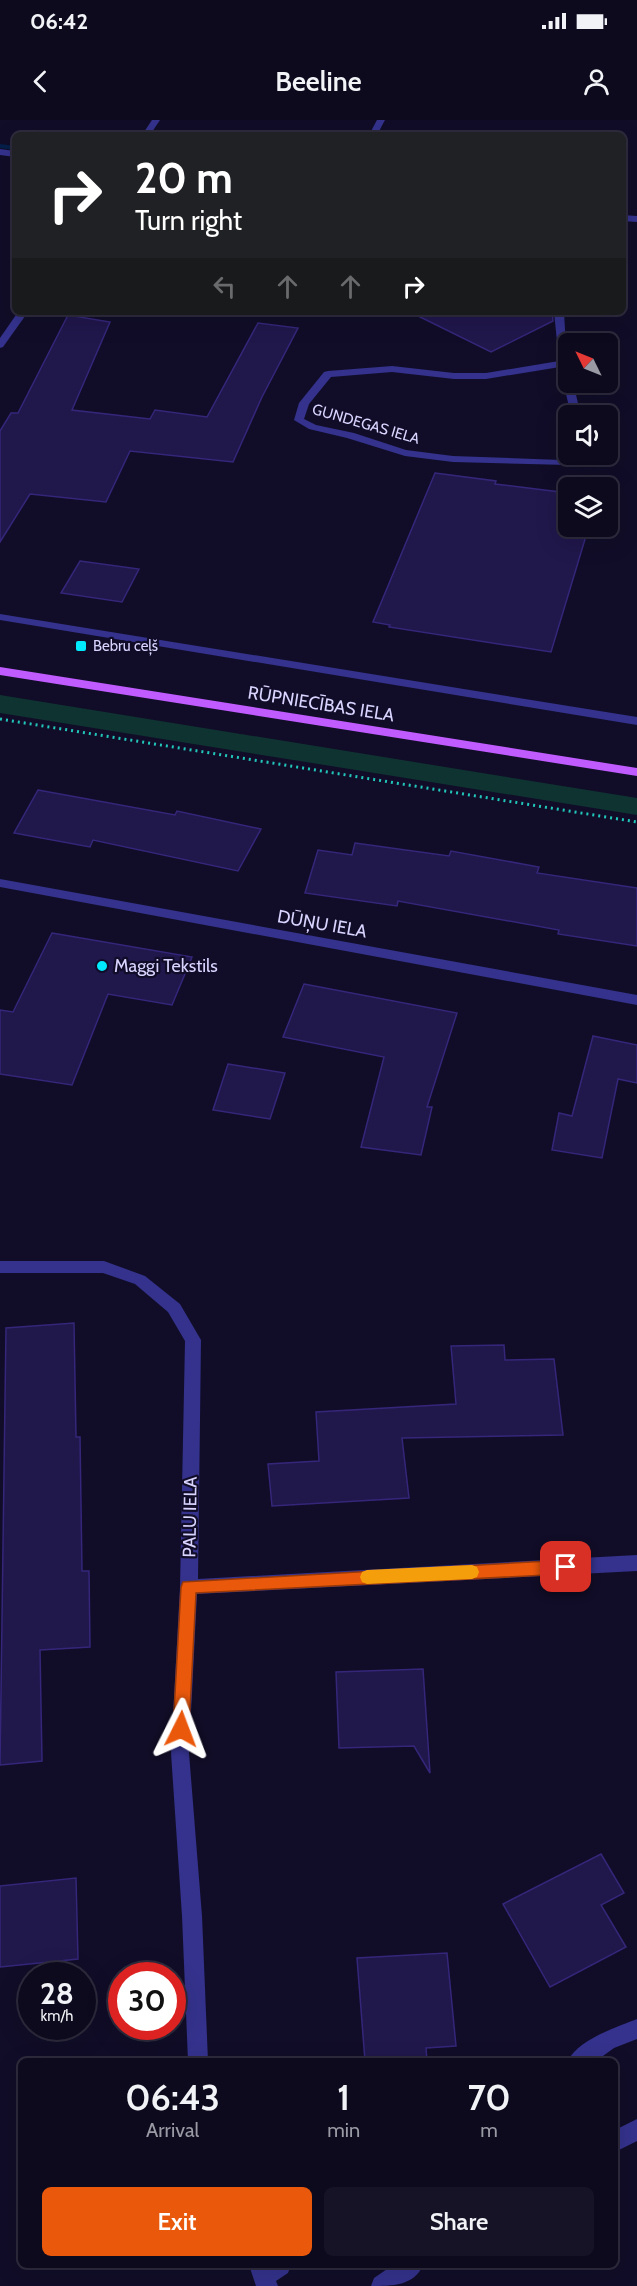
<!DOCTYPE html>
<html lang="en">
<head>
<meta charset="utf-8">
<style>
  :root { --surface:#0d0a1e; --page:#161327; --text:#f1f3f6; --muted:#9a9aa4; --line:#2d2b3c; --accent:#ea580c }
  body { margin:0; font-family:Cabin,sans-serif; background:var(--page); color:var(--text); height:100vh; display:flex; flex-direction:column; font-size:22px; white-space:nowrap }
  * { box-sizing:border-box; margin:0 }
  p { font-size:20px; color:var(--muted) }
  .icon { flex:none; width:33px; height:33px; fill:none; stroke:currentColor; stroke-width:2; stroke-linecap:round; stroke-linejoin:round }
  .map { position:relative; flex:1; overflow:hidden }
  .sheet { position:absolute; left:18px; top:1938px; width:600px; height:210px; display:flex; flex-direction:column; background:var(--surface); border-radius:9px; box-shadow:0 6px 24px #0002,0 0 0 2px var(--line) }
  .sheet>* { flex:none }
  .banner { position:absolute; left:12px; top:12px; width:614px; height:183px; border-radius:9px; box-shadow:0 6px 24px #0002,0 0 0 2px var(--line); background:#202124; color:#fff; overflow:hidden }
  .needle { width:39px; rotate:313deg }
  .controls { position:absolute; left:558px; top:213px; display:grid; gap:12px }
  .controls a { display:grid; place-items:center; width:60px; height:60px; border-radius:9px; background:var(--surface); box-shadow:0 6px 24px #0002,0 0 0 2px var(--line); font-size:30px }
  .speed { position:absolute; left:18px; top:1842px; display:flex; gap:12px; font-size:30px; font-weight:700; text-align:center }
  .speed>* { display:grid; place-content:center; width:78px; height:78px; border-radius:50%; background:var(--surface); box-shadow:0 6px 24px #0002,0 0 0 2px var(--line); line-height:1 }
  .speed small { font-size:15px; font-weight:400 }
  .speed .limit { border:9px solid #d22; background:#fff; color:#111 }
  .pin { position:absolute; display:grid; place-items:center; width:51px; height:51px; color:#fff; margin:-26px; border-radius:12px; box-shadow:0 3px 9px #0006 }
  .me { position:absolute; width:66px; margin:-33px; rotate:3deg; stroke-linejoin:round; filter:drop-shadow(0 0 4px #0008) }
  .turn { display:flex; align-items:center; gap:21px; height:126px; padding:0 24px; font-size:27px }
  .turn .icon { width:78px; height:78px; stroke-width:2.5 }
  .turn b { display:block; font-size:42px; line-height:51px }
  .lanes { display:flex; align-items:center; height:57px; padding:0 24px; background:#0003; justify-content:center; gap:30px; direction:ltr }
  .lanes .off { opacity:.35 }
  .eta { display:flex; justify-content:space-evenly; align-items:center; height:102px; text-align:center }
  .eta b { font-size:36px; font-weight:600; line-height:42px }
  .button { display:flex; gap:12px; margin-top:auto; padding:12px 24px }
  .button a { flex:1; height:69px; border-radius:9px; background:var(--accent); color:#fff; font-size:24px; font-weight:600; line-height:69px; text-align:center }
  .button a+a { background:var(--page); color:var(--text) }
  .status { display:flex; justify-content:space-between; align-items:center; height:42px; padding:0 30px; background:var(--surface); direction:ltr }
  .status svg { height:16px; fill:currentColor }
  header { display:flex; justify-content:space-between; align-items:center; height:78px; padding:0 24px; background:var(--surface); font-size:27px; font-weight:600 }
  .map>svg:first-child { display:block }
  .green { fill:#0f3331 }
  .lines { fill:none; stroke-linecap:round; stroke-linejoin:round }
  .stream { fill:#041f49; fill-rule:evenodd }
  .building { fill:#20174b; stroke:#35267a; stroke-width:1.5 }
  .path { stroke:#21c5b9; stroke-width:3; stroke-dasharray:2 4; stroke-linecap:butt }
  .minor { fill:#34328c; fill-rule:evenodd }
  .major { fill:#bf5bff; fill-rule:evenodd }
  .route { fill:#ea580c; stroke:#983908; stroke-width:1.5 }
  .slow { fill:#f59e0b }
  .poi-dot { fill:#00eaff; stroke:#110d28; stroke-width:2 }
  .labels { text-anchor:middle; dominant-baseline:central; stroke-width:4.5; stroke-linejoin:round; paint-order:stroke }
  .far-street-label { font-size:15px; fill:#d8d4ff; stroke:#110d28 }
  .far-poi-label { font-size:15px; fill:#d8d4ff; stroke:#110d28; text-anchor:start }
  .street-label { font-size:18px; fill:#d8d4ff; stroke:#110d28 }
  .poi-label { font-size:18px; fill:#d8d4ff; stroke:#110d28; text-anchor:start }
</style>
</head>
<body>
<div class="status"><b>06:42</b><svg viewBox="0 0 49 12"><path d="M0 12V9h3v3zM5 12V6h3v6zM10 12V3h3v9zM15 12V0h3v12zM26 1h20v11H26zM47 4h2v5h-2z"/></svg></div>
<header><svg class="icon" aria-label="back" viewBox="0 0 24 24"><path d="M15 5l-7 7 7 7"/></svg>Beeline<svg class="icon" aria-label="person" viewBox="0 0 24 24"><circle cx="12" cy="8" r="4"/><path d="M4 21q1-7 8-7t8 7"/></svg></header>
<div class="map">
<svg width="637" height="2166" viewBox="0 0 637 2166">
  <rect width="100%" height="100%" fill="#110d28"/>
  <path class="green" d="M 0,575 L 637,678 L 637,695 L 0,593 Z"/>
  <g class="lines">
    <path class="stream" d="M 0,24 L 15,26 L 15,30 L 0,28 Z"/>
  </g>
  <g class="building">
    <path d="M 410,192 L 552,192 L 553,201 L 491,232 Z"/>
    <path d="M 68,195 L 110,202 L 72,290 L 150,299 L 155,290 L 207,297 L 258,203 L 298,208 L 262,277 L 233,342 L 130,331 L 106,382 L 30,374 L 0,422 L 0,311 L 11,293 L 18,293 Z"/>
    <path d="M 435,353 L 496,361 L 495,364 L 568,373 L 568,406 L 589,406 L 551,532 L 389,507 L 390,505 L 373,502 Z"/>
    <path d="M 80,441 L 139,449 L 122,482 L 61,473 Z"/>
    <path d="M 38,670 L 175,695 L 177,691 L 261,709 L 238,751 L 93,720 L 90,727 L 14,713 Z"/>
    <path d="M 355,723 L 449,736 L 451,731 L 539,747 L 537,753 L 637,768 L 637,826 L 558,814 L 559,810 L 398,781 L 397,786 L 305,773 L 318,730 L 352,735 Z"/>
    <path d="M 52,813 L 192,837 L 172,885 L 108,874 L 72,965 L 0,954 L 0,890 L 13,892 Z"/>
    <path d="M 304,864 L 457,893 L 427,987 L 432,987 L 421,1035 L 361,1027 L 384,937 L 283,917 Z"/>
    <path d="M 593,916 L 637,925 L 637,963 L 618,959 L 602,1038 L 552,1030 L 559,993 L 572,996 Z"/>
    <path d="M 228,944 L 285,953 L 270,999 L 213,990 Z"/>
    <path d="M 74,1203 L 76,1317 L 80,1317 L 82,1451 L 89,1451 L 90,1527 L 40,1530 L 42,1641 L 0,1645 L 6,1208 Z"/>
    <path d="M 504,1225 L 505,1240 L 554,1239 L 563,1315 L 402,1318 L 409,1378 L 272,1386 L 268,1344 L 319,1341 L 316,1292 L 456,1284 L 451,1226 Z"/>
    <path d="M 423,1549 L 430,1653 L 414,1626 L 339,1628 L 336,1552 Z"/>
    <path d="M 601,1734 L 624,1773 L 601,1785 L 626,1827 L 550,1867 L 503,1784 Z"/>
    <path d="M 76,1758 L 78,1839 L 0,1847 L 0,1766 Z"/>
    <path d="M 447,1833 L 456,1926 L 426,1928 L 427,1941 L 365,1941 L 357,1838 Z"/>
  </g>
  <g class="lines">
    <path class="path" d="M 0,599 L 637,702"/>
    <g class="minor">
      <path d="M 152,0 L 160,0 L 150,15 L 142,15 Z"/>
      <path d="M 377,0 L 385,0 L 377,15 L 369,15 Z"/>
      <path d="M 0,29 L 15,31 L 15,37 L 0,35 Z"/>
      <path d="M 622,95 L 637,96 L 637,102 L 622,101 Z"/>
      <path d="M 18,192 L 28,192 L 3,227 L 0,228 L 0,218 Z"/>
      <path d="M 554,192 L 564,192 L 568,262 L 573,262 L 581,296 L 571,296 L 560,247 L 486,259 L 454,259 L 392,252 L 331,257 L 309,284 L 304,299 L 316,305 L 354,313 L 406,330 L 453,336 L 561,340 L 565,332 L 568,331 L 568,334 L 574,334 L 568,345 L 453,342 L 405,336 L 347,318 L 309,309 L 294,300 L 299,283 L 324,252 L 328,251 L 392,246 L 454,253 L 486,253 L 559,241 Z"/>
      <path d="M 0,494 L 637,597 L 637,605 L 0,500 Z"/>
      <path d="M 0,759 L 637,875 L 637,885 L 0,767 Z"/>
      <path d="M 0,1141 L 104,1141 L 145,1156 L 180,1184 L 201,1220 L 198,1459 L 637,1435 L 637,1451 L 197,1474 L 189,1633 L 202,1796 L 208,1941 L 188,1941 L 182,1796 L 171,1633 L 180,1467 L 185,1221 L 168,1192 L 135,1164 L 103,1153 L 0,1153 Z"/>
      <path d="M 637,1899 L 637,1919 L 614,1928 L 596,1941 L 568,1941 C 577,1920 617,1907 637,1899 Z"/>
      <path d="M 637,1999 L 637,2021 L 615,2032 L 615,2010 Z"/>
      <path d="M 249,2145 L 291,2145 L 288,2153 L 276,2161 L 278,2166 L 256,2166 Z"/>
      <path d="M 393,2145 L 423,2145 C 414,2166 392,2166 371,2166 L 374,2158 Z"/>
    </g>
    <path class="major" d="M 0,547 L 637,648 L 637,656 L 0,555 Z"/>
  </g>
  <path class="route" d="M 566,1440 L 572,1442 L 574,1447 L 572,1452 L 566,1454 L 196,1473 L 189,1609 L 187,1615 L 181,1617 L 175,1615 L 173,1609 L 181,1467 L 183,1462 Z"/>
  <path class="slow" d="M 472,1445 L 477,1447 L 479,1452 L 477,1457 L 472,1459 L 367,1464 L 362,1462 L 360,1457 L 362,1452 L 367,1450 Z"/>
  <g class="poi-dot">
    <rect x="75" y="520" width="12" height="12" rx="3"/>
    <circle cx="102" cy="846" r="6"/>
  </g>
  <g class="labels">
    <g class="far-street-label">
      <text transform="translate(366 304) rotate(16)">GUNDEGAS IELA</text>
    </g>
    <g class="far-poi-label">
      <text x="93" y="526">Bebru ceļš</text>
    </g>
    <g class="street-label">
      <text transform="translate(321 584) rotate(9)">RŪPNIECĪBAS IELA</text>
      <text transform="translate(322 804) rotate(10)">DŪŅU IELA</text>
      <text transform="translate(190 1397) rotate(-89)">PALU IELA</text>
    </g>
    <g class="poi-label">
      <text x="114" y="846">Maggi Tekstils</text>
    </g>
  </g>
</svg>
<div class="controls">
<a><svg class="needle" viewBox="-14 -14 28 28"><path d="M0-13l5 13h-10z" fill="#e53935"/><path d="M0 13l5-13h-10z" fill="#9a9aa4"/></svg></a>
<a><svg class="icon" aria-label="sound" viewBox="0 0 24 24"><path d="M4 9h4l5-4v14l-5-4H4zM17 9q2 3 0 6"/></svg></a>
<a><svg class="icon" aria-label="layers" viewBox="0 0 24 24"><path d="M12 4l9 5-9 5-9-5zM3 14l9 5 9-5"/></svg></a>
</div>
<div class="speed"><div>28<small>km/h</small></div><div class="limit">30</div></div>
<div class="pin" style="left:566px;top:1447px;background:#d93025"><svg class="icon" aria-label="arrive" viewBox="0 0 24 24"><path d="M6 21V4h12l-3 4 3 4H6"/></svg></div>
<svg class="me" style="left:181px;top:1609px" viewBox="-20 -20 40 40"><path d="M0-17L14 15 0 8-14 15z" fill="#ea580c" stroke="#fff" stroke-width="4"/></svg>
<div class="banner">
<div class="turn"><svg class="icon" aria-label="right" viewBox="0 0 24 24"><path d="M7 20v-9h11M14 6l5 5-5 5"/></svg><div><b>20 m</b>Turn right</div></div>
<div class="lanes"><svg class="icon off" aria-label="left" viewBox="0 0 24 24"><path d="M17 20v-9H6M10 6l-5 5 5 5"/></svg><svg class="icon off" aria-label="ahead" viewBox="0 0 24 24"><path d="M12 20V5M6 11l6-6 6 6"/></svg><svg class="icon off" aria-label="ahead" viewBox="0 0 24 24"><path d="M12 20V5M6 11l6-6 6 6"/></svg><svg class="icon" aria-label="right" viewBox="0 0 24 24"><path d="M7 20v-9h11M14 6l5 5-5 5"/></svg></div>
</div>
<section class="sheet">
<div class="eta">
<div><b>06:43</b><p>Arrival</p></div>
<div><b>1</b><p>min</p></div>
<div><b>70</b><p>m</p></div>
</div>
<div class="button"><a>Exit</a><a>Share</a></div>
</section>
</div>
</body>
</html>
